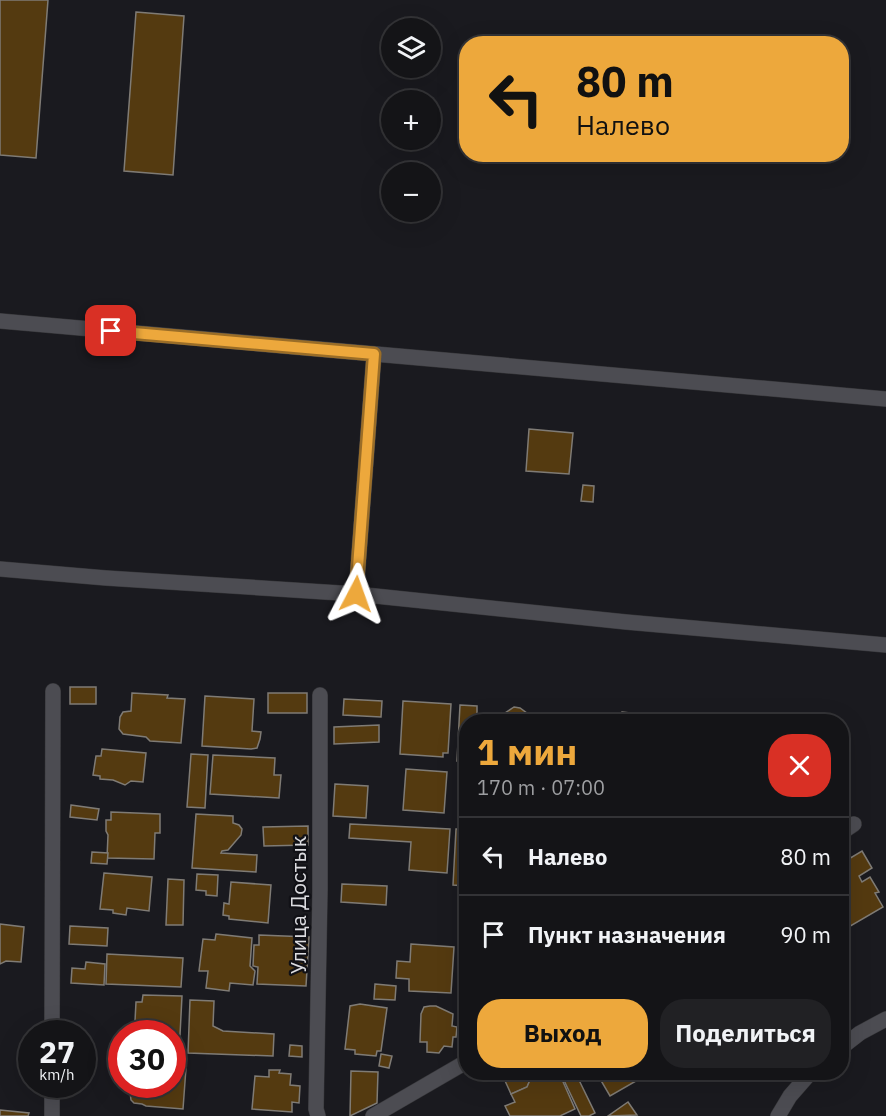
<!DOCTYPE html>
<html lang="ru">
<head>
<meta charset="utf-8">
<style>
  :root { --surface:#141417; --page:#212124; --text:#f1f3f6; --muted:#9d9ea1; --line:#333336; --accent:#eda83c }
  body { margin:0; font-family:"IBM Plex Sans",sans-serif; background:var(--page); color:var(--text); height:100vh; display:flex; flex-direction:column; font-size:22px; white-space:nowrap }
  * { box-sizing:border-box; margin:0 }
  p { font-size:20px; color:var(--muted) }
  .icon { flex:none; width:33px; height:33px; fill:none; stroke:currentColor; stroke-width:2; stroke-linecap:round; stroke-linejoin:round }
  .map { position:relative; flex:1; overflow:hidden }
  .details { position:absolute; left:459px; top:714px; width:390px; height:366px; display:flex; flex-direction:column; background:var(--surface); border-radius:24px; box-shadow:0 6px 24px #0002,0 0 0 2px var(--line) }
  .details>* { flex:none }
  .hud { position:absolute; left:459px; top:36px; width:390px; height:126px; border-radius:24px; box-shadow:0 6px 24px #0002,0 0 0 2px var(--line); background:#eda83c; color:#111; overflow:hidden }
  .tools { position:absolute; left:381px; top:18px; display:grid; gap:12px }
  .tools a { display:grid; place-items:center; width:60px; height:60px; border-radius:50%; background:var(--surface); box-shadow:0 6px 24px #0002,0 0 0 2px var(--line); font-size:30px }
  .speed { position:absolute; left:18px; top:1020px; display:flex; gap:12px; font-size:30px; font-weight:700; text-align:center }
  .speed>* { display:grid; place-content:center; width:78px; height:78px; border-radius:50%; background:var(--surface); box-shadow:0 6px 24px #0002,0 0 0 2px var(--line); line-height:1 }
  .speed small { font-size:15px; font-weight:400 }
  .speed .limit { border:9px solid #d22; background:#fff; color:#111 }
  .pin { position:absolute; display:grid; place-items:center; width:51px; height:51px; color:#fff; margin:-26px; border-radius:12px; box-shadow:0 3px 9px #0006 }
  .me { position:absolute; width:66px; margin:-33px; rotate:4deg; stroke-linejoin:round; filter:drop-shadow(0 0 4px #0008) }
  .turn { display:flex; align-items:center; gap:21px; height:126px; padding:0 18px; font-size:27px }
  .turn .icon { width:78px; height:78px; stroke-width:2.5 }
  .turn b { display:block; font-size:42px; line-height:51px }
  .round { display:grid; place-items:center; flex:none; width:63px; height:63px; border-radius:24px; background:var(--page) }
  .overview { display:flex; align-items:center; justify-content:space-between; height:102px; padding:0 18px }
  h1 { font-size:36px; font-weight:800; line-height:45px; color:var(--accent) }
  .cta { display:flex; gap:12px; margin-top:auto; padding:12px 18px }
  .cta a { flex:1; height:69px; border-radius:24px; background:var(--accent); color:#111; font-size:24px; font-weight:800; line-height:69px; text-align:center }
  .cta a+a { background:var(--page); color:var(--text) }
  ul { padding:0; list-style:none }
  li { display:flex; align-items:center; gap:18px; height:78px; padding:0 18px; border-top:2px solid var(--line) }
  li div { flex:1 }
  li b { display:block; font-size:22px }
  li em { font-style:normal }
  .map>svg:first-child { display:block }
  .building { fill:#543a10; stroke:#7f7b75; stroke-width:1.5 }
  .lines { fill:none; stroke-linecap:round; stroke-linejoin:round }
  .minor-casing { stroke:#353538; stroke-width:16 }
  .minor { stroke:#4c4c52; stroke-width:15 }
  .route-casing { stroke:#9a6d27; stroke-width:15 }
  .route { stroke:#eda83c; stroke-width:10 }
  .labels { text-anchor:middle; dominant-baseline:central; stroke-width:4.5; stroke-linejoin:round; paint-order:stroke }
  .street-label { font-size:21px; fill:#dcdce0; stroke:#111116 }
</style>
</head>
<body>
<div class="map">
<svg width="886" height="1116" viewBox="0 0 886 1116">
  <rect width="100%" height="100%" fill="#1a1a1f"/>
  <g class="building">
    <path d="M 0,0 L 48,0 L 36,158 L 0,155 Z"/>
    <path d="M 136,12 L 184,16 L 173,175 L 124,171 Z"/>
    <path d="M 529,429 L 573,433 L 569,474 L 526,471 Z"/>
    <path d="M 583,485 L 594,486 L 593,502 L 581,501 Z"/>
    <rect x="70" y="687" width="26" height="17"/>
    <path d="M 132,693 L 168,695 L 167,698 L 185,699 L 181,743 L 150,741 L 146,737 L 123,734 L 119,729 L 120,717 L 123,712 L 131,711 Z"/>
    <rect x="268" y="693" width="39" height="20"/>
    <path d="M 205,696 L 254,699 L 252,731 L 261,732 L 260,739 L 257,748 L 251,749 L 202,746 Z"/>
    <path d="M 344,699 L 382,701 L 381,717 L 343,715 Z"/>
    <path d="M 403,701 L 451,704 L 448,753 L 443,753 L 443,757 L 400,754 Z"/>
    <path d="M 460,705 L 477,706 L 477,722 L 466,722 L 466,761 L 457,761 Z"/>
    <path d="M 514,707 L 520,708 L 527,713 L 546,715 L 546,722 L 500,722 L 502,715 Z"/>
    <path d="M 622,712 L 671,718 L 670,722 L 621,722 Z"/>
    <path d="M 379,725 L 379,742 L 334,744 L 334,727 Z"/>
    <path d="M 102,749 L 146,753 L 143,782 L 131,781 L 125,785 L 113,780 L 100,779 L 100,776 L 93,775 L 96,756 L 101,756 Z"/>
    <path d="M 191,754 L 208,755 L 205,808 L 187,807 Z"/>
    <path d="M 213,755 L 275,758 L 274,775 L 281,775 L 279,798 L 210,794 Z"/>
    <path d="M 406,769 L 447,772 L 444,813 L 403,810 Z"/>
    <path d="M 459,772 L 466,772 L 466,821 L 458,820 Z"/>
    <path d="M 335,784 L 368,786 L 366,818 L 333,816 Z"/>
    <path d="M 71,805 L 99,809 L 97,820 L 70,817 Z"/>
    <path d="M 111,812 L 160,814 L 160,833 L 155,833 L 154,859 L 107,858 L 108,835 L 106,831 L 106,820 L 111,820 Z"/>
    <path d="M 196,814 L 233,816 L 233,823 L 239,825 L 242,829 L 241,835 L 228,850 L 222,851 L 221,853 L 257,855 L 256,872 L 192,868 Z"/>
    <path d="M 350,824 L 450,829 L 447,873 L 409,870 L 411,842 L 349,838 Z"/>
    <path d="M 308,826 L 308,845 L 264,846 L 263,827 Z"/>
    <path d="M 456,829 L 466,829 L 466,886 L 453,885 Z"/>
    <path d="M 862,851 L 872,868 L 859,876 L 862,882 L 870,877 L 879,892 L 875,893 L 883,907 L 847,928 L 842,919 L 842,863 Z"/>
    <path d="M 92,852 L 108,853 L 107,864 L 91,863 Z"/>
    <path d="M 104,873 L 152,877 L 149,911 L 127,908 L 126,915 L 113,913 L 113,910 L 100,909 Z"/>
    <path d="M 197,874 L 218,875 L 217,896 L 206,895 L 206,891 L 196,890 Z"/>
    <path d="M 168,879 L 184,880 L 183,925 L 166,925 Z"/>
    <path d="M 231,882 L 271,885 L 268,923 L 229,919 L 229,916 L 223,915 L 224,903 L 229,904 Z"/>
    <path d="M 342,884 L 387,886 L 386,905 L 341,902 Z"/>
    <path d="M 0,924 L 24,927 L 21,962 L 6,961 L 0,964 Z"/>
    <path d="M 70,926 L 108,928 L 107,946 L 69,944 Z"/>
    <path d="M 216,934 L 252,938 L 250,966 L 255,971 L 253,985 L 230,983 L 229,991 L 206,988 L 208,971 L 199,971 L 203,939 L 215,940 Z"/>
    <path d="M 259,935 L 309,937 L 306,986 L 257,984 L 258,967 L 253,966 L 254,945 L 259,945 Z"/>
    <path d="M 411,944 L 454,947 L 451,993 L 409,991 L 409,979 L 396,978 L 397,961 L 410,962 Z"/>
    <path d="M 107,954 L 183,958 L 181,987 L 106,984 Z"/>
    <path d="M 86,962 L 105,964 L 104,985 L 71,983 L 72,968 L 85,969 Z"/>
    <path d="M 375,984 L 396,986 L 395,1000 L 374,999 Z"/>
    <path d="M 143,995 L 182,996 L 180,1035 L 172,1035 L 172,1034 L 140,1033 L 141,1022 L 135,1021 L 136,1002 L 142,1002 Z"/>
    <path d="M 190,1000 L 214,1001 L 213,1026 L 223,1031 L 274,1034 L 273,1056 L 188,1053 Z"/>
    <path d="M 360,1004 L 387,1008 L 381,1051 L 377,1051 L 376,1056 L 355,1054 L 355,1050 L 345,1049 L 350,1006 Z"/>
    <path d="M 430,1006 L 436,1006 L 453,1014 L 452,1026 L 457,1027 L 456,1037 L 453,1037 L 452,1047 L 444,1046 L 439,1053 L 427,1052 L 427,1042 L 420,1042 L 421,1014 L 424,1007 Z"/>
    <path d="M 461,1026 L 466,1026 L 466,1051 L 461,1053 Z"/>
    <path d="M 23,1043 L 32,1043 L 32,1070 L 28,1070 L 29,1051 L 23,1051 Z"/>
    <path d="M 290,1045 L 302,1046 L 302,1057 L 289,1056 Z"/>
    <path d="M 381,1054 L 392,1056 L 389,1068 L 379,1066 Z"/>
    <path d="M 172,1067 L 186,1068 L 183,1109 L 146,1106 L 142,1104 L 134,1103 L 131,1100 L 130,1092 L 131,1084 L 172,1084 Z"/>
    <path d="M 269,1070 L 280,1070 L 279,1073 L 291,1074 L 290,1085 L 300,1086 L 299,1103 L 292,1102 L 292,1112 L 252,1109 L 255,1076 L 269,1077 Z"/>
    <path d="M 351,1071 L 378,1072 L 377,1103 L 350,1116 Z"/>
    <path d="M 501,1072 L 558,1072 L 560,1075 L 552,1075 L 543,1080 L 535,1078 L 530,1080 L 527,1087 L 511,1094 Z"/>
    <path d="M 560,1072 L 575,1072 L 595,1113 L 589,1116 L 581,1116 Z"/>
    <path d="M 596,1072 L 640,1072 L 643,1077 L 610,1096 Z"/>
    <path d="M 552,1075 L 560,1075 L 575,1109 L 560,1116 L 510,1116 L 505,1106 L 515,1102 L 511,1094 L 527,1087 L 530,1080 L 535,1078 L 543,1080 Z"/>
    <path d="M 628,1102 L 637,1115 L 608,1116 Z"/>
    <path d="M 0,1110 L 29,1113 L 28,1116 L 0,1116 Z"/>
  </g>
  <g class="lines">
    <defs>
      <g id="minor">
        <path d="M 0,321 C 295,347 590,375 886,399"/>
        <path d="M 0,569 L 106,578 L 356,594 L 374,354"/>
        <path d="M 356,594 L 626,622 L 886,645"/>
        <path d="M 588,720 L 588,722"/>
        <path d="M 842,832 L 854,824"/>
        <path d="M 52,1034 L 53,691"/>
        <path d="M 842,1047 L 860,1033 L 886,1019"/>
        <path d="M 52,1084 L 52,1116"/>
        <path d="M 318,1116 L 316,1109 L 320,890 L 320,695"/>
        <path d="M 373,1116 L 466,1062"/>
        <path d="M 778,1116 L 790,1096 L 811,1072"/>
      </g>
    </defs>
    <use href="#minor" class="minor-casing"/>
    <use href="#minor" class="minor"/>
  </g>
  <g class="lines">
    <defs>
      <path id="route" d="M 111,331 L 374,354 L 356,594"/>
    </defs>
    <use href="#route" class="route-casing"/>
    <use href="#route" class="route"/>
  </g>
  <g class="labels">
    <g class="street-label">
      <text transform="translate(298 905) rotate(-90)">Улица Достык</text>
    </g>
  </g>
</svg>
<div class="tools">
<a><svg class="icon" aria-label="layers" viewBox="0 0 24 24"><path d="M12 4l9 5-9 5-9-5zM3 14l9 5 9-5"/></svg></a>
<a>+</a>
<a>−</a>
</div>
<div class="speed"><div>27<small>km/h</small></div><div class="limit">30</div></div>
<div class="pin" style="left:111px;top:331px;background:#d93025"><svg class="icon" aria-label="arrive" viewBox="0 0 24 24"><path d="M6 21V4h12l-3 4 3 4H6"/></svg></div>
<svg class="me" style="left:356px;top:594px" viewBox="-20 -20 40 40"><path d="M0-17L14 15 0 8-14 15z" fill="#eda83c" stroke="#fff" stroke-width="4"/></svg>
<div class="hud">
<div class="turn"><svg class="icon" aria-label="left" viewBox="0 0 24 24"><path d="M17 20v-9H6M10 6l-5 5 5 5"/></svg><div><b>80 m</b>Налево</div></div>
</div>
<section class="details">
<div class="overview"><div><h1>1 мин</h1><p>170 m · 07:00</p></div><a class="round" style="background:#d93025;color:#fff"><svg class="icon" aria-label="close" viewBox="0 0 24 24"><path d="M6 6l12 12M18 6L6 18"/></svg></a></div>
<ul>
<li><svg class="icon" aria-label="left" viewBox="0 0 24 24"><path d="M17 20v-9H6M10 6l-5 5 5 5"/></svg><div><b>Налево</b></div><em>80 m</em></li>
<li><svg class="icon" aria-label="arrive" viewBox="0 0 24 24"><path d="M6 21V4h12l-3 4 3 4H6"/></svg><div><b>Пункт назначения</b></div><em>90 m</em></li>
</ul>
<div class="cta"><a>Выход</a><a>Поделиться</a></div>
</section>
</div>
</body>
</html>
